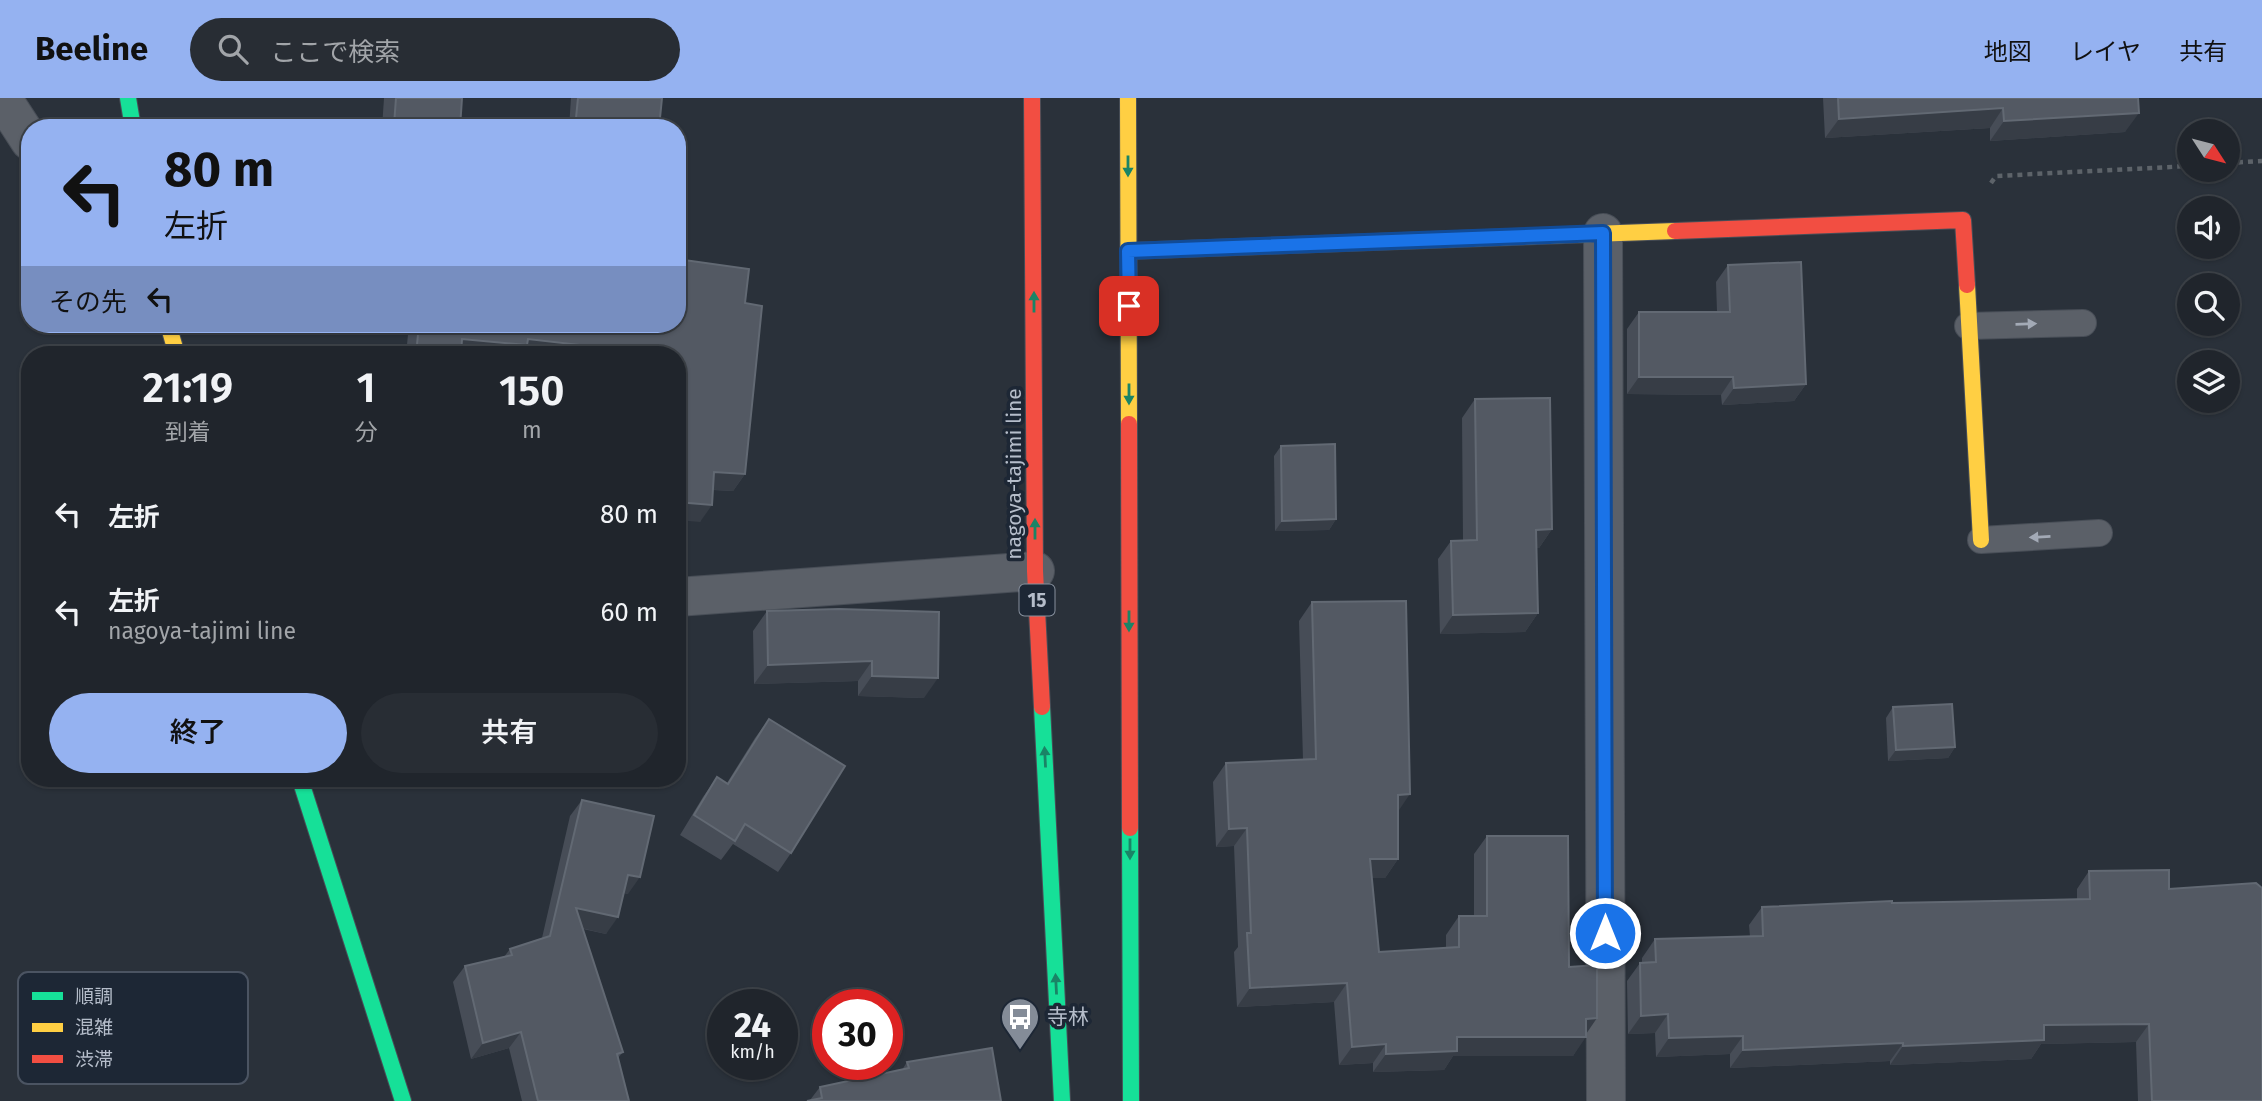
<!DOCTYPE html>
<html lang="ja">
<head>
<meta charset="utf-8">
<style>
  :root { --surface:#20252c; --page:#282d34; --text:#f1f3f6; --muted:#a2a5a9; --line:#3d4248; --accent:#95b2f1 }
  body { margin:0; font-family:"Fira Sans","Noto Sans JP",sans-serif; background:var(--page); color:var(--text); height:100vh; display:flex; flex-direction:column; font-size:26px; white-space:nowrap }
  * { box-sizing:border-box; margin:0 }
  p { font-size:23px; color:var(--muted) }
  .icon { flex:none; width:38px; height:38px; fill:none; stroke:currentColor; stroke-width:2; stroke-linecap:round; stroke-linejoin:round }
  .map { position:relative; flex:1; overflow:hidden }
  .side { position:absolute; left:21px; top:248px; width:665px; height:441px; display:flex; flex-direction:column; background:var(--surface); border-radius:28px; box-shadow:0 2px 5px #0004,0 0 0 2px var(--line) }
  .side>* { flex:none }
  .banner { position:absolute; left:21px; top:21px; width:665px; height:214px; border-radius:28px; box-shadow:0 2px 5px #0004,0 0 0 2px var(--line); background:#95b2f1; color:#111; overflow:hidden }
  .needle { width:46px; rotate:126deg }
  .controls { position:absolute; left:2177px; top:21px; display:grid; gap:14px }
  .controls a { display:grid; place-items:center; width:63px; height:63px; border-radius:50%; background:var(--surface); box-shadow:0 2px 5px #0004,0 0 0 2px var(--line); font-size:35px }
  .speed { position:absolute; left:707px; top:891px; display:flex; gap:14px; font-size:35px; font-weight:700; text-align:center }
  .speed>* { display:grid; place-content:center; width:91px; height:91px; border-radius:50%; background:var(--surface); box-shadow:0 2px 5px #0004,0 0 0 2px var(--line); line-height:1 }
  .speed small { font-size:18px; font-weight:400 }
  .speed .limit { border:10px solid #d22; background:#fff; color:#111 }
  .pin { position:absolute; display:grid; place-items:center; width:60px; height:60px; color:#fff; margin:-30px; border-radius:14px; box-shadow:0 4px 10px #0006 }
  .me { position:absolute; width:77px; margin:-38px; rotate:0deg; stroke-linejoin:round; filter:drop-shadow(0 0 5px #0008) }
  .turn { display:flex; align-items:center; gap:24px; height:147px; padding:0 28px; font-size:32px }
  .turn .icon { width:91px; height:91px; stroke-width:2.5 }
  .turn b { display:block; font-size:49px; line-height:60px }
  .then { display:flex; align-items:center; height:66px; padding:0 28px; background:#0003; gap:14px; font-size:26px }
  .eta { display:flex; justify-content:space-evenly; align-items:center; height:119px; text-align:center }
  .eta b { font-size:42px; font-weight:600; line-height:49px }
  .cta { display:flex; gap:14px; margin-top:auto; padding:14px 28px }
  .cta a { flex:1; height:80px; border-radius:42px; background:var(--accent); color:#111; font-size:28px; font-weight:600; line-height:80px; text-align:center }
  .cta a+a { background:var(--page); color:var(--text) }
  ul { padding:0; list-style:none }
  li { display:flex; align-items:center; gap:21px; height:98px; padding:0 28px }
  li div { flex:1 }
  li b { display:block; font-size:26px }
  li em { font-style:normal }
  header { display:flex; align-items:center; gap:42px; box-sizing:border-box; height:98px; padding:0 35px; background:var(--accent); color:#111 }
  header strong { font-size:33px }
  nav { display:flex; gap:38px; margin-inline-start:auto; font-size:24px }
  .search { width:490px; height:63px; background:var(--page); display:flex; align-items:center; gap:18px; box-sizing:border-box; padding:0 24px; border-radius:38px; color:var(--muted); font-size:26px }
  .map>svg:first-child { display:block }
  .lines { fill:none; stroke-linecap:round; stroke-linejoin:round }
  .lane-casing { stroke:#484e57; stroke-width:28 }
  .street-casing { stroke:#484e57; stroke-width:40 }
  .fast-casing { stroke:#484e57; stroke-width:18 }
  .slow-casing { stroke:#484e57; stroke-width:18 }
  .jam-casing { stroke:#484e57; stroke-width:18 }
  .path { stroke:#5d6369; stroke-width:4.5; stroke-dasharray:5 5; stroke-linecap:butt }
  .lane { stroke:#5b6068; stroke-width:26 }
  .street { stroke:#5b6068; stroke-width:38 }
  .fast { stroke:#16e098; stroke-width:16 }
  .slow { stroke:#ffcf43; stroke-width:16 }
  .jam { stroke:#f24e42; stroke-width:16 }
  .wall { fill:#474d57 }
  .shaded-wall { fill:#373d46 }
  .building { fill:#535963; stroke:#626973; stroke-width:2 }
  .oneway { fill:#1a8466 }
  .oneway2 { fill:#a3aab6 }
  .route-casing { stroke:#114b97; stroke-width:18 }
  .route { stroke:#1a73e8; stroke-width:12 }
  .labels { text-anchor:middle; dominant-baseline:central; stroke-width:7; stroke-linejoin:round; paint-order:stroke }
  .shield { fill:#1d2735; stroke:#87909d; stroke-width:2 }
  .shield-label { font-size:19px; font-weight:bold; fill:#b5bdca }
  .street-label { font-size:21px; fill:#b5bdca; stroke:#1d2735 }
  .poi-label { font-size:21px; fill:#b5bdca; stroke:#1d2735; text-anchor:start }
  .key { fill:#1d2735; stroke:#4b5462; stroke-width:2 }
  .key-label { font-size:19px; fill:#b5bdca }
</style>
</head>
<body>
<header>
<strong>Beeline</strong>
<div class="search"><svg class="icon" aria-label="search" viewBox="0 0 24 24"><circle cx="10" cy="10" r="6"/><path d="M15 15l6 6"/></svg>ここで検索</div>
<nav><a>地図</a><a>レイヤ</a><a>共有</a></nav>
</header>
<div class="map">
<svg width="2262" height="1003" viewBox="0 0 2262 1003">
  <rect width="100%" height="100%" fill="#2a313a"/>
  <g class="lines">
    <defs>
      <g id="lane">
        <path d="M 1968,228 L 2083,225"/>
        <path d="M 1981,442 L 2099,435"/>
      </g>
      <g id="street">
        <path d="M 2,0 L 30,43"/>
        <path d="M 1603,135 L 1606,1003"/>
        <path d="M 677,499 L 1035,473"/>
      </g>
      <g id="fast">
        <path d="M 128,0 L 133,30"/>
        <path d="M 1042,609 L 1062,1003"/>
        <path d="M 300,681 L 403,1003"/>
        <path d="M 1130,730 L 1131,1003"/>
      </g>
      <g id="slow">
        <path d="M 1128,0 L 1129,326"/>
        <path d="M 1128,153 L 1675,133"/>
        <path d="M 1967,187 L 1981,442"/>
        <path d="M 168,226 L 177,257"/>
      </g>
      <g id="jam">
        <path d="M 1032,0 L 1035,473 L 1042,609"/>
        <path d="M 1675,133 L 1963,122 L 1967,187"/>
        <path d="M 1129,326 L 1130,730"/>
      </g>
    </defs>
    <use href="#lane" class="lane-casing"/>
    <use href="#street" class="street-casing"/>
    <use href="#fast" class="fast-casing"/>
    <use href="#slow" class="slow-casing"/>
    <use href="#jam" class="jam-casing"/>
    <g class="path">
      <path d="M 2228,65 L 2262,63"/>
      <path d="M 1991,85 L 1996,78 L 2189,68"/>
    </g>
    <use href="#lane" class="lane"/>
    <use href="#street" class="street"/>
    <use href="#fast" class="fast"/>
    <use href="#slow" class="slow"/>
    <use href="#jam" class="jam"/>
  </g>
  <g class="wall">
    <path d="M 384,0 L 462,0 L 460,30 L 382,30 Z"/>
    <path d="M 571,0 L 662,0 L 659,30 L 569,30 Z"/>
    <path d="M 1823,0 L 2138,0 L 2125,34 L 1990,43 L 1990,30 L 1825,40 Z"/>
    <path d="M 1728,167 L 1806,286 L 1794,303 L 1722,307 L 1721,297 L 1627,296 L 1627,231 L 1639,214 L 1717,214 L 1716,184 Z"/>
    <path d="M 745,205 L 745,376 L 733,393 L 713,392 L 700,424 L 677,257 L 406,257 L 409,226 L 677,226 Z"/>
    <path d="M 1475,301 L 1552,431 L 1539,450 L 1536,450 L 1538,515 L 1525,534 L 1440,536 L 1438,461 L 1451,443 L 1463,442 L 1462,320 Z"/>
    <path d="M 1281,348 L 1336,421 L 1329,432 L 1275,433 L 1274,358 Z"/>
    <path d="M 1312,504 L 1398,714 L 1398,761 L 1385,780 L 1372,780 L 1379,854 L 1446,850 L 1446,837 L 1459,818 L 1474,818 L 1474,756 L 1487,738 L 1569,869 L 1586,936 L 1573,958 L 1453,958 L 1444,972 L 1373,974 L 1373,965 L 1339,967 L 1334,904 L 1237,909 L 1234,854 L 1238,849 L 1234,748 L 1216,749 L 1213,684 L 1226,665 L 1303,662 L 1299,523 Z"/>
    <path d="M 839,511 L 924,600 L 858,598 L 858,583 L 754,586 L 753,533 L 767,513 Z"/>
    <path d="M 1893,609 L 1955,649 L 1948,660 L 1888,663 L 1886,620 Z"/>
    <path d="M 769,621 L 791,755 L 778,774 L 733,746 L 721,762 L 680,737 L 703,699 L 717,679 L 727,685 L 755,640 Z"/>
    <path d="M 582,702 L 628,796 L 624,795 L 606,836 L 583,831 L 623,954 L 618,960 L 629,1003 L 522,1003 L 509,950 L 471,961 L 453,884 L 465,868 L 504,859 L 510,851 L 542,840 L 570,718 Z"/>
    <path d="M 2089,773 L 2169,791 L 2262,1003 L 2138,1003 L 2136,944 L 2041,946 L 2031,961 L 1890,967 L 1890,963 L 1730,970 L 1730,956 L 1656,959 L 1655,935 L 1628,936 L 1627,883 L 1640,865 L 1642,865 L 1642,860 L 1655,841 L 1750,839 L 1749,827 L 1762,809 L 2077,801 L 2077,791 Z"/>
    <path d="M 907,964 L 1001,1003 L 810,1002 L 820,989 L 902,972 Z"/>
  </g>
  <g class="shaded-wall">
    <path d="M 2003,10 L 1990,30 L 1825,40 L 1839,21 Z"/>
    <path d="M 2139,15 L 2125,34 L 1990,43 L 2004,23 Z"/>
    <path d="M 394,27 L 431,30 L 392,30 Z"/>
    <path d="M 462,241 L 528,241 L 668,257 L 450,257 Z"/>
    <path d="M 1639,279 L 1733,279 L 1721,297 L 1627,296 Z"/>
    <path d="M 1806,286 L 1794,303 L 1722,307 L 1734,290 Z"/>
    <path d="M 714,374 L 745,376 L 733,393 L 702,391 Z"/>
    <path d="M 677,404 L 712,407 L 700,424 L 677,422 Z"/>
    <path d="M 1336,421 L 1329,432 L 1275,433 L 1282,423 Z"/>
    <path d="M 1552,431 L 1539,450 L 1523,450 L 1536,432 Z"/>
    <path d="M 1538,515 L 1525,534 L 1440,536 L 1453,517 Z"/>
    <path d="M 872,563 L 858,583 L 754,586 L 768,567 Z"/>
    <path d="M 872,578 L 938,580 L 924,600 L 858,598 Z"/>
    <path d="M 1955,649 L 1948,660 L 1888,663 L 1896,652 Z"/>
    <path d="M 1410,696 L 1397,715 L 1398,697 Z"/>
    <path d="M 1247,730 L 1234,748 L 1216,749 L 1229,731 Z"/>
    <path d="M 1370,761 L 1398,761 L 1385,780 L 1357,780 Z"/>
    <path d="M 628,777 L 640,779 L 628,796 L 616,793 Z"/>
    <path d="M 576,810 L 618,819 L 606,836 L 565,826 Z"/>
    <path d="M 1347,885 L 1334,904 L 1237,909 L 1250,890 Z"/>
    <path d="M 1668,916 L 1655,935 L 1628,936 L 1641,918 Z"/>
    <path d="M 1597,920 L 1584,939 L 1586,939 L 1573,958 L 1453,958 L 1444,972 L 1373,974 L 1386,956 L 1457,939 Z"/>
    <path d="M 2149,926 L 2136,944 L 2041,946 L 2031,961 L 1890,967 L 1903,948 L 2044,927 Z"/>
    <path d="M 521,934 L 509,950 L 471,961 L 483,945 Z"/>
    <path d="M 1743,938 L 1730,956 L 1656,959 L 1669,940 Z"/>
    <path d="M 1903,945 L 1890,963 L 1730,970 L 1743,952 Z"/>
    <path d="M 1386,946 L 1373,965 L 1339,967 L 1352,949 Z"/>
  </g>
  <g class="building">
    <path d="M 396,0 L 462,0 L 460,30 L 431,30 L 394,27 Z"/>
    <path d="M 578,0 L 662,0 L 659,30 L 575,30 Z"/>
    <path d="M 1838,0 L 2138,0 L 2139,15 L 2004,23 L 2003,10 L 1839,21 Z"/>
    <path d="M 677,161 L 749,171 L 745,205 L 762,208 L 745,376 L 714,374 L 712,407 L 677,404 L 677,257 L 668,257 L 528,241 L 527,247 L 462,241 L 461,257 L 416,257 L 419,226 L 677,226 Z"/>
    <path d="M 1801,164 L 1806,286 L 1734,290 L 1733,279 L 1639,279 L 1639,214 L 1730,214 L 1728,167 Z"/>
    <path d="M 1550,300 L 1552,431 L 1536,432 L 1538,515 L 1453,517 L 1451,443 L 1477,442 L 1475,301 Z"/>
    <path d="M 1335,346 L 1336,421 L 1282,423 L 1281,348 Z"/>
    <path d="M 1406,503 L 1410,696 L 1398,697 L 1398,761 L 1370,761 L 1379,854 L 1459,849 L 1459,818 L 1487,818 L 1487,738 L 1568,738 L 1569,869 L 1597,867 L 1597,920 L 1586,921 L 1586,939 L 1457,939 L 1457,953 L 1386,956 L 1386,946 L 1352,949 L 1347,885 L 1250,890 L 1247,835 L 1251,835 L 1247,730 L 1229,731 L 1226,665 L 1316,661 L 1312,504 Z"/>
    <path d="M 839,511 L 939,514 L 938,580 L 872,578 L 872,563 L 768,567 L 767,513 Z"/>
    <path d="M 1952,606 L 1955,649 L 1896,652 L 1893,609 Z"/>
    <path d="M 769,621 L 845,668 L 791,755 L 745,726 L 735,743 L 694,717 L 717,679 L 728,686 Z"/>
    <path d="M 582,702 L 654,718 L 640,779 L 628,777 L 618,819 L 576,810 L 623,954 L 617,956 L 629,1003 L 538,1003 L 521,934 L 483,945 L 465,868 L 512,857 L 510,851 L 550,838 Z"/>
    <path d="M 2169,772 L 2169,791 L 2256,785 L 2262,790 L 2262,1003 L 2152,1003 L 2149,926 L 2044,927 L 2044,942 L 1903,948 L 1903,945 L 1743,952 L 1743,938 L 1669,940 L 1668,916 L 1641,918 L 1640,865 L 1656,864 L 1655,841 L 1763,838 L 1762,809 L 1892,803 L 1892,805 L 2090,801 L 2089,773 Z"/>
    <path d="M 992,950 L 1001,1003 L 807,1003 L 822,1000 L 820,989 L 909,970 L 907,964 Z"/>
  </g>
  <defs><path id="oneway-solid" d="M-6-.8H1V-3.2L6.5 0L1 3.2V.8H-6Z" transform="scale(1.75)"/></defs>
  <g class="oneway">
    <use href="#oneway-solid" transform="translate(1128 68) rotate(90)"/>
    <use href="#oneway-solid" transform="translate(1034 204) rotate(-90)"/>
    <use href="#oneway-solid" transform="translate(1129 296) rotate(90)"/>
    <use href="#oneway-solid" transform="translate(1035 431) rotate(-90)"/>
    <use href="#oneway-solid" transform="translate(1129 523) rotate(90)"/>
    <use href="#oneway-solid" transform="translate(1045 659) rotate(-93)"/>
    <use href="#oneway-solid" transform="translate(1130 751) rotate(90)"/>
    <use href="#oneway-solid" transform="translate(1056 886) rotate(-93)"/>
  </g>
  <g class="oneway2">
    <use href="#oneway-solid" transform="translate(2026 226) rotate(-2)"/>
    <use href="#oneway-solid" transform="translate(2040 439) rotate(177)"/>
  </g>
  <g class="lines">
    <defs>
      <path id="route" d="M 1129,208 L 1128,153 L 1603,135 L 1605,835"/>
    </defs>
    <use href="#route" class="route-casing"/>
    <use href="#route" class="route"/>
  </g>
  <defs>
    <symbol id="bus-pin" viewBox="-11 -11 22 30"><path d="M0 17L-7.5 6A9.5 9.5 0 1 1 7.5 6Z" fill="#848c98" stroke="#1d2735"/><path d="M-5-6H5V4H4V6H2V4H-2V6H-4V4H-5ZM-3.5-4V0h7V-4ZM-3.5 1.2v1.5H-2V1.2ZM2 1.2v1.5H3.5V1.2Z" fill="#fff"/></symbol>
  </defs>
  <g fill-rule="evenodd">
    <use href="#bus-pin" x="998" y="897" width="44" height="60"/>
  </g>
  <g class="labels">
    <rect class="shield" x="1019.5" y="486.5" width="35" height="31" rx="5"/>
    <g class="shield-label">
      <text x="1037" y="502">15</text>
    </g>
    <g class="street-label">
      <text transform="translate(1014 376) rotate(-90)">nagoya-tajimi line</text>
    </g>
    <g class="poi-label">
      <text x="1047" y="919">寺林</text>
    </g>
  </g>
  <rect x="18" y="874" width="230" height="112" rx="10" class="key"/>
  <rect x="32" y="894" width="31" height="8" fill="#16e098"/>
  <rect x="32" y="925" width="31" height="9" fill="#ffcf43"/>
  <rect x="32" y="957" width="31" height="8" fill="#f24e42"/>
  <g class="key-label">
    <text x="75" y="905">順調</text>
    <text x="75" y="936">混雑</text>
    <text x="75" y="968">渋滞</text>
  </g>
</svg>
<div class="controls">
<a><svg class="needle" viewBox="-14 -14 28 28"><path d="M0-13l5 13h-10z" fill="#e53935"/><path d="M0 13l5-13h-10z" fill="#a2a5a9"/></svg></a>
<a><svg class="icon" aria-label="sound" viewBox="0 0 24 24"><path d="M4 9h4l5-4v14l-5-4H4zM17 9q2 3 0 6"/></svg></a>
<a><svg class="icon" aria-label="search" viewBox="0 0 24 24"><circle cx="10" cy="10" r="6"/><path d="M15 15l6 6"/></svg></a>
<a><svg class="icon" aria-label="layers" viewBox="0 0 24 24"><path d="M12 4l9 5-9 5-9-5zM3 14l9 5 9-5"/></svg></a>
</div>
<div class="speed"><div>24<small>km/h</small></div><div class="limit">30</div></div>
<div class="pin" style="left:1129px;top:208px;background:#d93025"><svg class="icon" aria-label="arrive" viewBox="0 0 24 24"><path d="M6 21V4h12l-3 4 3 4H6"/></svg></div>
<svg class="me" style="left:1605px;top:835px" viewBox="-20 -20 40 40"><circle r="17" fill="#1a73e8" stroke="#fff" stroke-width="3"/><path d="M0-11L8 9 0 5-8 9z" fill="#fff"/></svg>
<div class="banner">
<div class="turn"><svg class="icon" aria-label="left" viewBox="0 0 24 24"><path d="M17 20v-9H6M10 6l-5 5 5 5"/></svg><div><b>80 m</b>左折</div></div>
<div class="then">その先<svg class="icon" aria-label="left" viewBox="0 0 24 24"><path d="M17 20v-9H6M10 6l-5 5 5 5"/></svg></div>
</div>
<section class="side">
<div class="eta">
<div><b>21:19</b><p>到着</p></div>
<div><b>1</b><p>分</p></div>
<div><b>150</b><p>m</p></div>
</div>
<ul>
<li><svg class="icon" aria-label="left" viewBox="0 0 24 24"><path d="M17 20v-9H6M10 6l-5 5 5 5"/></svg><div><b>左折</b></div><em>80 m</em></li>
<li><svg class="icon" aria-label="left" viewBox="0 0 24 24"><path d="M17 20v-9H6M10 6l-5 5 5 5"/></svg><div><b>左折</b><p>nagoya-tajimi line</p></div><em>60 m</em></li>
</ul>
<div class="cta"><a>終了</a><a>共有</a></div>
</section>
</div>
</body>
</html>
